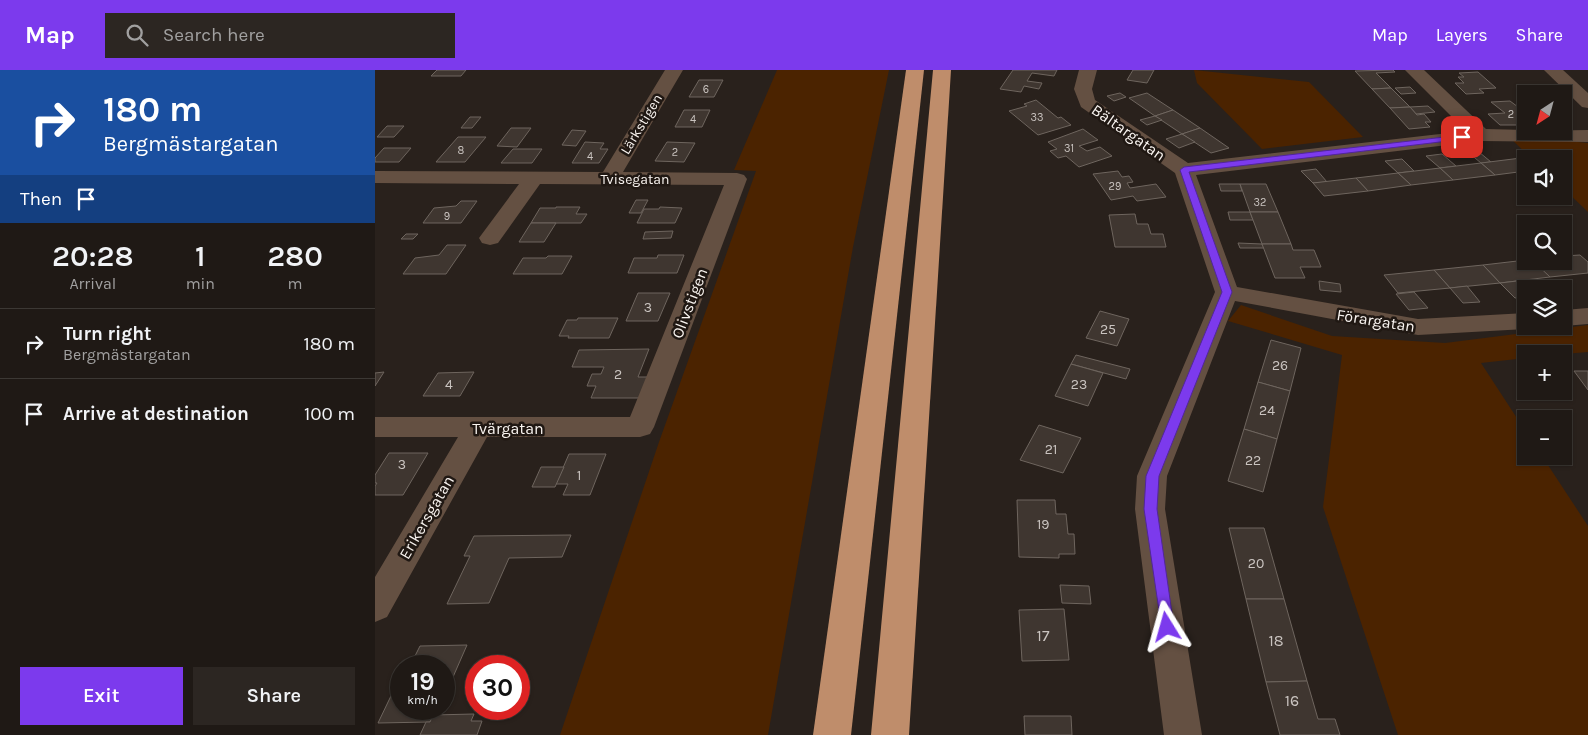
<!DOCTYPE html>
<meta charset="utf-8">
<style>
:root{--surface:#1f1915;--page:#2c2622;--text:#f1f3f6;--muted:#a1a0a0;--line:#3c3834;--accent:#7c3aed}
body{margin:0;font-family:Karla,sans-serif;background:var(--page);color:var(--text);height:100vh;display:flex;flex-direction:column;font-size:19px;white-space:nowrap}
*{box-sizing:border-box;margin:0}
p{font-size:16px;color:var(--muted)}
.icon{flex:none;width:28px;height:28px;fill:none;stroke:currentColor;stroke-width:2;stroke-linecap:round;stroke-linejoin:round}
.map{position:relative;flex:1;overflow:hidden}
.sheet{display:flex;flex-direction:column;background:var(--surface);width:375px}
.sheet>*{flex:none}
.hud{background:#1a4fa0;color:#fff;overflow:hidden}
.needle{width:32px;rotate:216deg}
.tools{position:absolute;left:1142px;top:15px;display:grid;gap:10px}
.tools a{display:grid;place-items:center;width:55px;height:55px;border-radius:0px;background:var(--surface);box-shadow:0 1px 4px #0004,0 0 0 1px var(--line);font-size:25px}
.speed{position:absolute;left:15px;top:585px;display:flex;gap:10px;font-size:25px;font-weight:700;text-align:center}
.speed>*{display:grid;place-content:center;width:65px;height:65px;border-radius:50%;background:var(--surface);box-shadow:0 1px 4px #0004,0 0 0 1px var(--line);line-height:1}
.speed small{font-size:12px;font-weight:400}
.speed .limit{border:8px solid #d22;background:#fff;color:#111}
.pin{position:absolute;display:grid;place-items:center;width:42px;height:42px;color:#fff;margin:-21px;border-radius:10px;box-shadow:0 2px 8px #0006}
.me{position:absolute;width:55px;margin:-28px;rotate:352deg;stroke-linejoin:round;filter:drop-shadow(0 0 4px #0008)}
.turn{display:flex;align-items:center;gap:18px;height:105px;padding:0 20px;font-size:22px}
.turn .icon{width:65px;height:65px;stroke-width:2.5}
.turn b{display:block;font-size:35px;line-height:42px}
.then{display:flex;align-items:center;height:48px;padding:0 20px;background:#0003;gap:10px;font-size:19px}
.eta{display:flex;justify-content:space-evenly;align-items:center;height:85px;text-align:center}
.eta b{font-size:30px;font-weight:600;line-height:35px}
.primary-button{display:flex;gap:10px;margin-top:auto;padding:10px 20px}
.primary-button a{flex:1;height:58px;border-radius:0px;background:var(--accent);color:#fff;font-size:20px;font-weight:600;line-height:58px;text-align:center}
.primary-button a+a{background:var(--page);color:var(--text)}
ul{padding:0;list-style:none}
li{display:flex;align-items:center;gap:15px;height:70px;padding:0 20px;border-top:1px solid var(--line)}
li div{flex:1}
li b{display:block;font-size:19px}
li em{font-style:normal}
header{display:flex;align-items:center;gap:30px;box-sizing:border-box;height:70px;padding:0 25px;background:var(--accent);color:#fff}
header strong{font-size:24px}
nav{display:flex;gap:28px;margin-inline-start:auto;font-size:18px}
.search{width:350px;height:45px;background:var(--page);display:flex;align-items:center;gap:12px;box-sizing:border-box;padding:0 18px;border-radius:0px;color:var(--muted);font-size:19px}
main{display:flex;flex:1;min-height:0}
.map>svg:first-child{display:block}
</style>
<header>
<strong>Map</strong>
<div class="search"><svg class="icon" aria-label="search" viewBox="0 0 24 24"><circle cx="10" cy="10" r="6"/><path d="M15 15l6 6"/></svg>Search here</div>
<nav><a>Map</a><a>Layers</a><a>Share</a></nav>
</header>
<main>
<section class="sheet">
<div class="hud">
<div class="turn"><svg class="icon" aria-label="right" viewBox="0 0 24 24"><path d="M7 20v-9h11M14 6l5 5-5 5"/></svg><div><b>180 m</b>Bergmästargatan</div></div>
<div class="then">Then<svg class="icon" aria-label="arrive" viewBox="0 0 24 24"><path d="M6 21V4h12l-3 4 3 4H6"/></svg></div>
</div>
<div class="eta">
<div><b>20:28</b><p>Arrival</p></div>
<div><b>1</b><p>min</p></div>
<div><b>280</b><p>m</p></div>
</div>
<ul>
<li><svg class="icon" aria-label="right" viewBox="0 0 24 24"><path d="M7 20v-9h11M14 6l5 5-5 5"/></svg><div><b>Turn right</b><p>Bergmästargatan</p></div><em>180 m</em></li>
<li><svg class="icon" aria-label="arrive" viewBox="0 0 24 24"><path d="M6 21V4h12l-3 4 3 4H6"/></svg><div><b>Arrive at destination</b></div><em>100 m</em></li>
</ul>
<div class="primary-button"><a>Exit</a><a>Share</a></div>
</section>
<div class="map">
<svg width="1213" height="665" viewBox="0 0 1213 665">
<rect width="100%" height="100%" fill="#29211c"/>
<g fill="#4b2300">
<polygon points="402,0 514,0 478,177 393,665 185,665 284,372 381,101 359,100"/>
<polygon points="819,0 934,12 988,67 887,79 822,13"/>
<polygon points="1132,65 1213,73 1213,142 1189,119 1189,89 1157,89"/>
<polygon points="866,235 957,266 1070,273 1213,255 1213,282 1189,284 1151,284 1151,288 1106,293 1151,362 1151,386 1167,386 1213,456 1213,665 1023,665 948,437 967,285 853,251"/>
</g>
<g fill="#3f3630" stroke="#6e655e">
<polygon points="62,0 91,0 86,6 56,6"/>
<polygon points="638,0 682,0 679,6 657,3 652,11 667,13 664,19 649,16 646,22 625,19"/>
<polygon points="758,0 779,0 772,13 752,10"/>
<polygon points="1018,0 1020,2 1001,3 1016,18 997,19 980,1"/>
<polygon points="1103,2 1121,18 1104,19 1109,23 1091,24 1080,13 1089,13 1083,7 1089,7 1084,3"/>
<polygon points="324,10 348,10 339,27 314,27"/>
<polygon points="1035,17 1041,23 1026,24 1020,18"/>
<polygon points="1016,18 1035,37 1015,38 997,19"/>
<polygon points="745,23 751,27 739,31 732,26"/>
<polygon points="772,23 798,40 780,46 754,28"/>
<polygon points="661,30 683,48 686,47 696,55 663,65 634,41 652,36 649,34"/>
<polygon points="1135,31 1143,37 1151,36 1151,55 1125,55 1113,44 1130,43 1116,32"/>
<polygon points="1053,36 1060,42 1041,44 1035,37"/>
<polygon points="1035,37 1042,45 1049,44 1056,52 1050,52 1055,57 1034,59 1015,38"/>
<polygon points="309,40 335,40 327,57 300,57"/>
<polygon points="798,40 825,58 807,64 780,46"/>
<polygon points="780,46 787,50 772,55 765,50"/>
<polygon points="95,47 106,47 97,58 86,58"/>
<polygon points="12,56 29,56 19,67 2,67"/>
<polygon points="136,58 156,58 142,77 122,76"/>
<polygon points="825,58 854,78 836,83 807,64"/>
<polygon points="708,59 723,70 704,76 712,81 725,77 737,86 704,97 691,86 683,88 675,81 682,79 673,72"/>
<polygon points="197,60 211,61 201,76 187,75"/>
<polygon points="807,64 820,72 804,78 791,69"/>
<polygon points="83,67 111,67 90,92 61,92"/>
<polygon points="210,72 229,73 225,79 233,79 224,93 197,93"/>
<polygon points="292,72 320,73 309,92 280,91"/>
<polygon points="9,78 36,78 24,92 0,92 0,88"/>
<polygon points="138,79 167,79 157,93 126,93"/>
<polygon points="1104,82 1116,92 1106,93 1094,83"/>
<polygon points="1067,84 1081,96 1065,98 1051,86"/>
<polygon points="1146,88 1151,92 1151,101 1120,105 1106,93"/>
<polygon points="1027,89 1039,101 1023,103 1010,91"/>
<polygon points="1106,93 1120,105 1078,110 1065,98"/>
<polygon points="1065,98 1078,110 1036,115 1023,103"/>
<polygon points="941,99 952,112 938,113 926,101"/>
<polygon points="743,101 747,107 754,106 758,112 752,113 755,118 781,114 791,127 762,131 758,126 736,130 718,104"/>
<polygon points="1023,103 1036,115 993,121 981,108"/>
<polygon points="981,108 993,121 949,126 938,113"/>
<polygon points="844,114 865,114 867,121 846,121"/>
<polygon points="865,114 891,114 903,142 875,142"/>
<polygon points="261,130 273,130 266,143 254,143"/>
<polygon points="86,131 102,131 86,153 48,153 59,138 81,136"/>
<polygon points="181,137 205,137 201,144 212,144 206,153 156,153 165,138 181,138"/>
<polygon points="285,137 307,138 300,153 262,153 269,139 284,139"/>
<polygon points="853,142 875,142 878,150 855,150"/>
<polygon points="875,142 903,142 916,174 887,174"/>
<polygon points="760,144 762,154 773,154 776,164 788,164 791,177 740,177 734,145"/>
<polygon points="156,153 181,153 169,172 144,172"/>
<polygon points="298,161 296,168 268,169 270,162"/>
<polygon points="31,164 43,164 38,169 26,169"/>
<polygon points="863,173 887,174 889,178 865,178"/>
<polygon points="887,174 916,174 918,180 939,180 946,197 925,197 930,208 900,208"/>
<polygon points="72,175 91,175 71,204 28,204 40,188 64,185"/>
<polygon points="283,185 309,185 302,203 253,203 259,188 282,188"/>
<polygon points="1205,185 1213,192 1213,203 1175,207 1158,191 1189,191 1189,186"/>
<polygon points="173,186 197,186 187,204 138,204 148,188 171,188"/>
<polygon points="1151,190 1158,191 1175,207 1125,213 1108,195"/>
<polygon points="1108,195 1125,213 1075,218 1059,200"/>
<polygon points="1059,200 1075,218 1023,223 1009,205"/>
<polygon points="944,211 965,214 966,222 945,220"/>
<polygon points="1142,211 1151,220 1151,227 1140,228 1125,213"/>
<polygon points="1092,216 1105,232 1088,233 1075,218"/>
<polygon points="1039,222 1053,238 1034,240 1021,224"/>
<polygon points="263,223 295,223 283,251 251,251"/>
<polygon points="725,241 754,249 742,276 711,268"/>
<polygon points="203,248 243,248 234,268 193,268 194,266 184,266 192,250 202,250"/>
<polygon points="896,270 926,278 915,321 883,312"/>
<polygon points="274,279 263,307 277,307 270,328 216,328 221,316 212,316 217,304 226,304 229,297 197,297 204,280"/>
<polygon points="701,285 755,299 751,309 696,294"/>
<polygon points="696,294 728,303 713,336 680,326"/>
<polygon points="1199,301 1213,301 1213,320"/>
<polygon points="9,302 0,316 0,303"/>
<polygon points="99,302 85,326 48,326 63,303"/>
<polygon points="883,312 915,321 902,369 869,359"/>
<polygon points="664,355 706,368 688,403 645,390"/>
<polygon points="869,359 902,369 888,422 853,411"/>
<polygon points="14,383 53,383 28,425 0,425 0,416 2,413 0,413 0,405"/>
<polygon points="194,384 231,384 215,425 188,425 193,414 181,414"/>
<polygon points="166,397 189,397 180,417 157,417"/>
<polygon points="642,430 680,430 681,444 691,444 693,464 699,464 700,484 684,484 684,488 644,487"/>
<polygon points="854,458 889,458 909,529 871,529"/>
<polygon points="196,465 187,487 134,488 114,533 72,534 95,486 89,486 99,466"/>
<polygon points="685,515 714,516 716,534 687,533"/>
<polygon points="871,529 909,529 932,611 891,612"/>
<polygon points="689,539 694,590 647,591 644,540"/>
<polygon points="92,575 71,623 69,623 69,596 35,596 45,576"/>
<polygon points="26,605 26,639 60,639 55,652 3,653"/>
<polygon points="932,611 943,649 960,649 965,665 905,665 891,612"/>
<polygon points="99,644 96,651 107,651 102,665 45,665 51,652 55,652 58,645"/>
<polygon points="649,646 696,646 697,665 650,665"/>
</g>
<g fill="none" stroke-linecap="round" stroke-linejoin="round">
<g fill="#645042" fill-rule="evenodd">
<polygon points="290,0 308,0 248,102 362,103 369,105 372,109 279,357 275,364 265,367 112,367 12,547 0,552 0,507 83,367 0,367 0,347 255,347 349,115 165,114 123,173 115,175 107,173 104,168 144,114 0,113 0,101 228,102"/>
<polygon points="704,0 722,0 717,19 720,30 813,93 1091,61 1030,0 1049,0 1111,59 1151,60 1151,61 1213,60 1213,72 1106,71 821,105 862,217 1043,249 1151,243 1151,256 1160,256 1151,259 1043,265 860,231 792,406 790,439 827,665 789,665 760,439 762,406 840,222 800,103 706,37 699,19"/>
<polygon points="1169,0 1188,0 1213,23 1213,38 1207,37"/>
<polygon points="1213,238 1213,254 1189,256 1189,240"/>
</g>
<g fill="#bf8d6b" fill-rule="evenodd">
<polygon points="531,0 549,0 476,665 438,665"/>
<polygon points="558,0 576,0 534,665 496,665"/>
</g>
</g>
<polygon fill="#7c3aed" stroke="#51269a" points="1087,65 1090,66 1090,69 814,102 857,222 784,406 782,439 799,557 797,561 792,563 787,561 769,439 771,406 847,222 805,100 809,97"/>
<g text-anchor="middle" stroke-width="5" stroke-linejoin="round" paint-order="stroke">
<g font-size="11" fill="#cac4c0">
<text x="331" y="23">6</text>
<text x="1136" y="48">2</text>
<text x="662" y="51">33</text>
<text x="318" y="53">4</text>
<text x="694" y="82">31</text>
<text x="86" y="84">8</text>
<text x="300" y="86">2</text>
<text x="215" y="90">4</text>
<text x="740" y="120">29</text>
<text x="885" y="136">32</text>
<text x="72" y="150">9</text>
</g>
<g font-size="14" fill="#f9f4f0" stroke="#201813">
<text transform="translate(266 54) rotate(-59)" y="5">Lärkstigen</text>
<text x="260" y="114">Tvisegatan</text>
</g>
<g font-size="14" fill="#cac4c0">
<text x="273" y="242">3</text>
<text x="733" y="264">25</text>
<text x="905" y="300">26</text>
<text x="243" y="309">2</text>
<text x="74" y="319">4</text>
<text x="704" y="319">23</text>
<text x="892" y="345">24</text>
<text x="676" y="384">21</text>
<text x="878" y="395">22</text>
<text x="27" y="399">3</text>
<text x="204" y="410">1</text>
<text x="668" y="459">19</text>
<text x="881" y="498">20</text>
</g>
<g font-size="16" fill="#f9f4f0" stroke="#201813">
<text transform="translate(754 62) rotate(35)" y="6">Bältargatan</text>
<text transform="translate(314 233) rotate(-69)" y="6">Olivstigen</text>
<text transform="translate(1001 250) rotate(9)" y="6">Förargatan</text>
<text x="133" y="364">Tvärgatan</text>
<text transform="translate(51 447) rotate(-60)" y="6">Erikersgatan</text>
</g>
<g font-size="16" fill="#cac4c0">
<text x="668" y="571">17</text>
<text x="901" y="576">18</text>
<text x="917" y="636">16</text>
</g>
</g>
</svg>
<div class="tools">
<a><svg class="needle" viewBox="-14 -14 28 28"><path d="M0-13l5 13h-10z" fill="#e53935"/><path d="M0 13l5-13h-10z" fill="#a1a0a0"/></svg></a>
<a><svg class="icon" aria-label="sound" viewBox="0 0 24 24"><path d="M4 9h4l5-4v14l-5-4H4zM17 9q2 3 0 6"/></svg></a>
<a><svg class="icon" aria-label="search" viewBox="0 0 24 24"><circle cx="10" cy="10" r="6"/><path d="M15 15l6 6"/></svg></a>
<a><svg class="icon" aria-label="layers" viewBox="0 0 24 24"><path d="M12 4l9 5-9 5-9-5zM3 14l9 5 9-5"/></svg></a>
<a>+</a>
<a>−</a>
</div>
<div class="speed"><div>19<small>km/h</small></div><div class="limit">30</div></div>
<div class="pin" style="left:1087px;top:67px;background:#d93025"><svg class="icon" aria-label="arrive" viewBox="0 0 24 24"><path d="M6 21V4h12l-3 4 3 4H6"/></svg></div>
<svg class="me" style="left:792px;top:557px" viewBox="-20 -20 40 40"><path d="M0-17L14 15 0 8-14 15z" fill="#7c3aed" stroke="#fff" stroke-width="4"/></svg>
</div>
</main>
